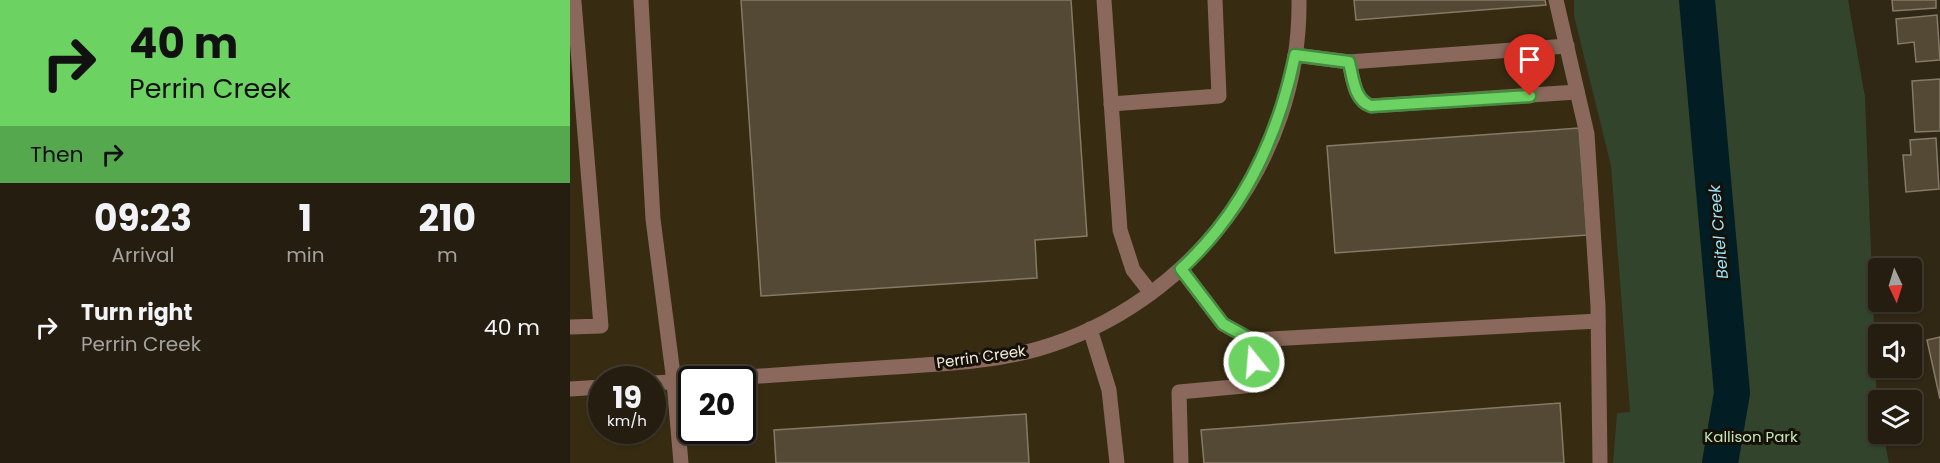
<!DOCTYPE html>
<style>
:root{--surface:#241d10;--page:#302a1e;--text:#f1f3f6;--muted:#a3a29f;--line:#413b30}
body{margin:0;font-family:Poppins,sans-serif;background:var(--page);color:var(--text);height:100vh;display:flex;flex-direction:column;font-size:22px;white-space:nowrap}
*{box-sizing:border-box;margin:0}
p{font-size:20px;color:var(--muted)}
.icon{flex:none;width:33px;height:33px;fill:none;stroke:currentColor;stroke-width:2;stroke-linecap:round;stroke-linejoin:round}
.map{position:relative;flex:1;overflow:hidden}
.details{display:flex;flex-direction:column;background:var(--surface);width:570px}
.details>*{flex:none}
.hud{background:#6cd362;color:#111;overflow:hidden}
.needle{width:39px;rotate:176deg}
.buttons{position:absolute;left:1298px;top:258px;display:grid;gap:12px}
.buttons a{display:grid;place-items:center;width:54px;height:54px;border-radius:6px;background:var(--surface);box-shadow:0 2px 4px #0004,0 0 0 2px var(--line);font-size:30px}
.speed{position:absolute;left:18px;top:366px;display:flex;gap:12px;font-size:30px;font-weight:700;text-align:center}
.speed>*{display:grid;place-content:center;width:78px;height:78px;border-radius:50%;background:var(--surface);box-shadow:0 2px 4px #0004,0 0 0 2px var(--line);line-height:1}
.speed small{font-size:15px;font-weight:400}
.speed .limit{border:3px solid #111;border-radius:9px;background:#fff;color:#111}
.pin{position:absolute;display:grid;place-items:center;width:51px;height:51px;color:#fff;margin:-62px -26px;border-radius:50% 50% 50% 0;rotate:-45deg;box-shadow:0 0 6px #0007}
.pin .icon{rotate:45deg}
.me{position:absolute;width:66px;margin:-33px;rotate:343deg;stroke-linejoin:round;filter:drop-shadow(0 0 4px #0008)}
.turn{display:flex;align-items:center;gap:21px;height:126px;padding:0 30px;font-size:27px}
.turn .icon{width:78px;height:78px;stroke-width:2.5}
.turn b{display:block;font-size:42px;line-height:51px}
.then{display:flex;align-items:center;height:57px;padding:0 30px;background:#0003;gap:12px;font-size:22px}
.eta{display:flex;justify-content:space-evenly;align-items:center;height:102px;text-align:center}
.eta b{font-size:36px;font-weight:700;line-height:42px}
ul{padding:0;list-style:none}
li{display:flex;align-items:center;gap:18px;height:84px;padding:0 30px}
li div{flex:1}
li b{display:block;font-size:22px}
li em{font-style:normal}
main{display:flex;flex:1;min-height:0}
.map>svg:first-child{display:block}
</style>
<main>
<section class="details">
<div class="hud">
<div class="turn"><svg class="icon" aria-label="right" viewBox="0 0 24 24"><path d="M7 20v-9h11M14 6l5 5-5 5"/></svg><div><b>40 m</b>Perrin Creek</div></div>
<div class="then">Then<svg class="icon" aria-label="right" viewBox="0 0 24 24"><path d="M7 20v-9h11M14 6l5 5-5 5"/></svg></div>
</div>
<div class="eta">
<div><b>09:23</b><p>Arrival</p></div>
<div><b>1</b><p>min</p></div>
<div><b>210</b><p>m</p></div>
</div>
<ul>
<li><svg class="icon" aria-label="right" viewBox="0 0 24 24"><path d="M7 20v-9h11M14 6l5 5-5 5"/></svg><div><b>Turn right</b><p>Perrin Creek</p></div><em>40 m</em></li>
</ul>
</section>
<div class="map">
<svg width="1370" height="463" viewBox="0 0 1370 463">
<rect width="100%" height="100%" fill="#302715"/>
<path fill="#372c12" fill-rule="evenodd" d="M 0,0 L 1004,0 L 1004,16 L 1041,166 L 1060,413 L 1047,413 L 1043,463 L 0,463 ZM 32,380 L 82,380 L 82,430 L 32,430 ZM 122,380 L 172,380 L 172,430 L 122,430 Z"/>
<polygon fill="#33442c" points="1004,0 1278,0 1295,97 1308,434 1313,434 1319,463 1043,463 1047,413 1060,412 1041,166 1004,16"/>
<g fill="none" stroke-linecap="round" stroke-linejoin="round">
<polyline stroke="#021d24" stroke-width="36" points="1127,0 1162,393 1150,463"/>
</g>
<g fill="#534935" stroke="#847a65" stroke-width="1.5">
<polygon points="171,0 501,0 517,236 465,240 467,278 191,296"/>
<polygon points="784,0 975,0 976,5 786,20"/>
<polygon points="1322,0 1366,0 1366,8 1323,11"/>
<polygon points="1367,15 1370,60 1346,62 1344,42 1328,44 1326,19"/>
<polygon points="1370,79 1370,131 1345,132 1342,81"/>
<polygon points="1009,128 1017,235 765,253 757,146"/>
<polygon points="1366,138 1369,189 1336,192 1333,155 1341,155 1340,140"/>
<polygon points="1370,337 1370,399 1357,340"/>
<polygon points="990,403 994,463 634,463 631,430"/>
<polygon points="456,414 459,463 206,463 204,430"/>
</g>
<g fill="none" stroke-linecap="round" stroke-linejoin="round">
<g stroke="#8a685c" stroke-width="15">
<polyline points="71,0 83,219 104,382 111,463"/>
<polyline points="534,0 550,230 563,270 581,293"/>
<polyline points="986,0 1017,134 1028,306 1030,463"/>
<polyline points="0,2 4,2 31,326 0,327"/>
<polyline points="725,55 779,62 997,46"/>
<path d="M 779,62 C 783,78 784,100 801,106 L 1007,92"/>
<polyline points="541,104 649,96 645,0"/>
<polyline points="520,329 539,390 547,463"/>
<polyline points="682,340 1028,321"/>
<path d="M 138,380 C 200,375 262,371 324,367 C 372,364 421,362 468,349 C 621,305 731,160 729,0"/>
<polyline points="82,383 122,381"/>
<polyline points="0,389 32,387"/>
<polyline points="611,463 609,392 685,385 682,340 653,324 611,269"/>
</g>
</g>
<g fill="none" stroke-linecap="round" stroke-linejoin="round">
<defs>
<path id="route" d="M 684,362 L 682,340 L 653,324 L 611,269 C 674,211 708,138 725,55 L 779,62 C 783,78 784,100 801,106 L 960,96"/>
</defs>
<use href="#route" stroke="#468940" stroke-width="15"/>
<use href="#route" stroke="#6cd362" stroke-width="10"/>
</g>
<g text-anchor="middle" stroke-width="6" stroke-linejoin="round" paint-order="stroke">
<g font-size="15" fill="#f0eade" stroke="#151109">
<text transform="translate(411 357) rotate(-8)" y="5">Perrin Creek</text>
</g>
<g font-size="15" fill="#c4e6b5" stroke="#151109">
<text x="1181" y="442">Kallison Park</text>
</g>
<g font-size="16" font-style="italic" fill="#9fe4fa" stroke="#151109">
<text transform="translate(1148 232) rotate(-95)" y="6">Beitel Creek</text>
</g>
</g>
</svg>
<div class="buttons">
<a><svg class="needle" viewBox="-14 -14 28 28"><path d="M0-13l5 13h-10z" fill="#e53935"/><path d="M0 13l5-13h-10z" fill="#a3a29f"/></svg></a>
<a><svg class="icon" aria-label="sound" viewBox="0 0 24 24"><path d="M4 9h4l5-4v14l-5-4H4zM17 9q2 3 0 6"/></svg></a>
<a><svg class="icon" aria-label="layers" viewBox="0 0 24 24"><path d="M12 4l9 5-9 5-9-5zM3 14l9 5 9-5"/></svg></a>
</div>
<div class="speed"><div>19<small>km/h</small></div><div class="limit">20</div></div>
<div class="pin" style="left:960px;top:96px;background:#d93025"><svg class="icon" aria-label="arrive" viewBox="0 0 24 24"><path d="M6 21V4h12l-3 4 3 4H6"/></svg></div>
<svg class="me" style="left:684px;top:362px" viewBox="-20 -20 40 40"><circle r="17" fill="#6cd362" stroke="#fff" stroke-width="3"/><path d="M0-11L8 9 0 5-8 9z" fill="#fff"/></svg>
</div>
</main>
